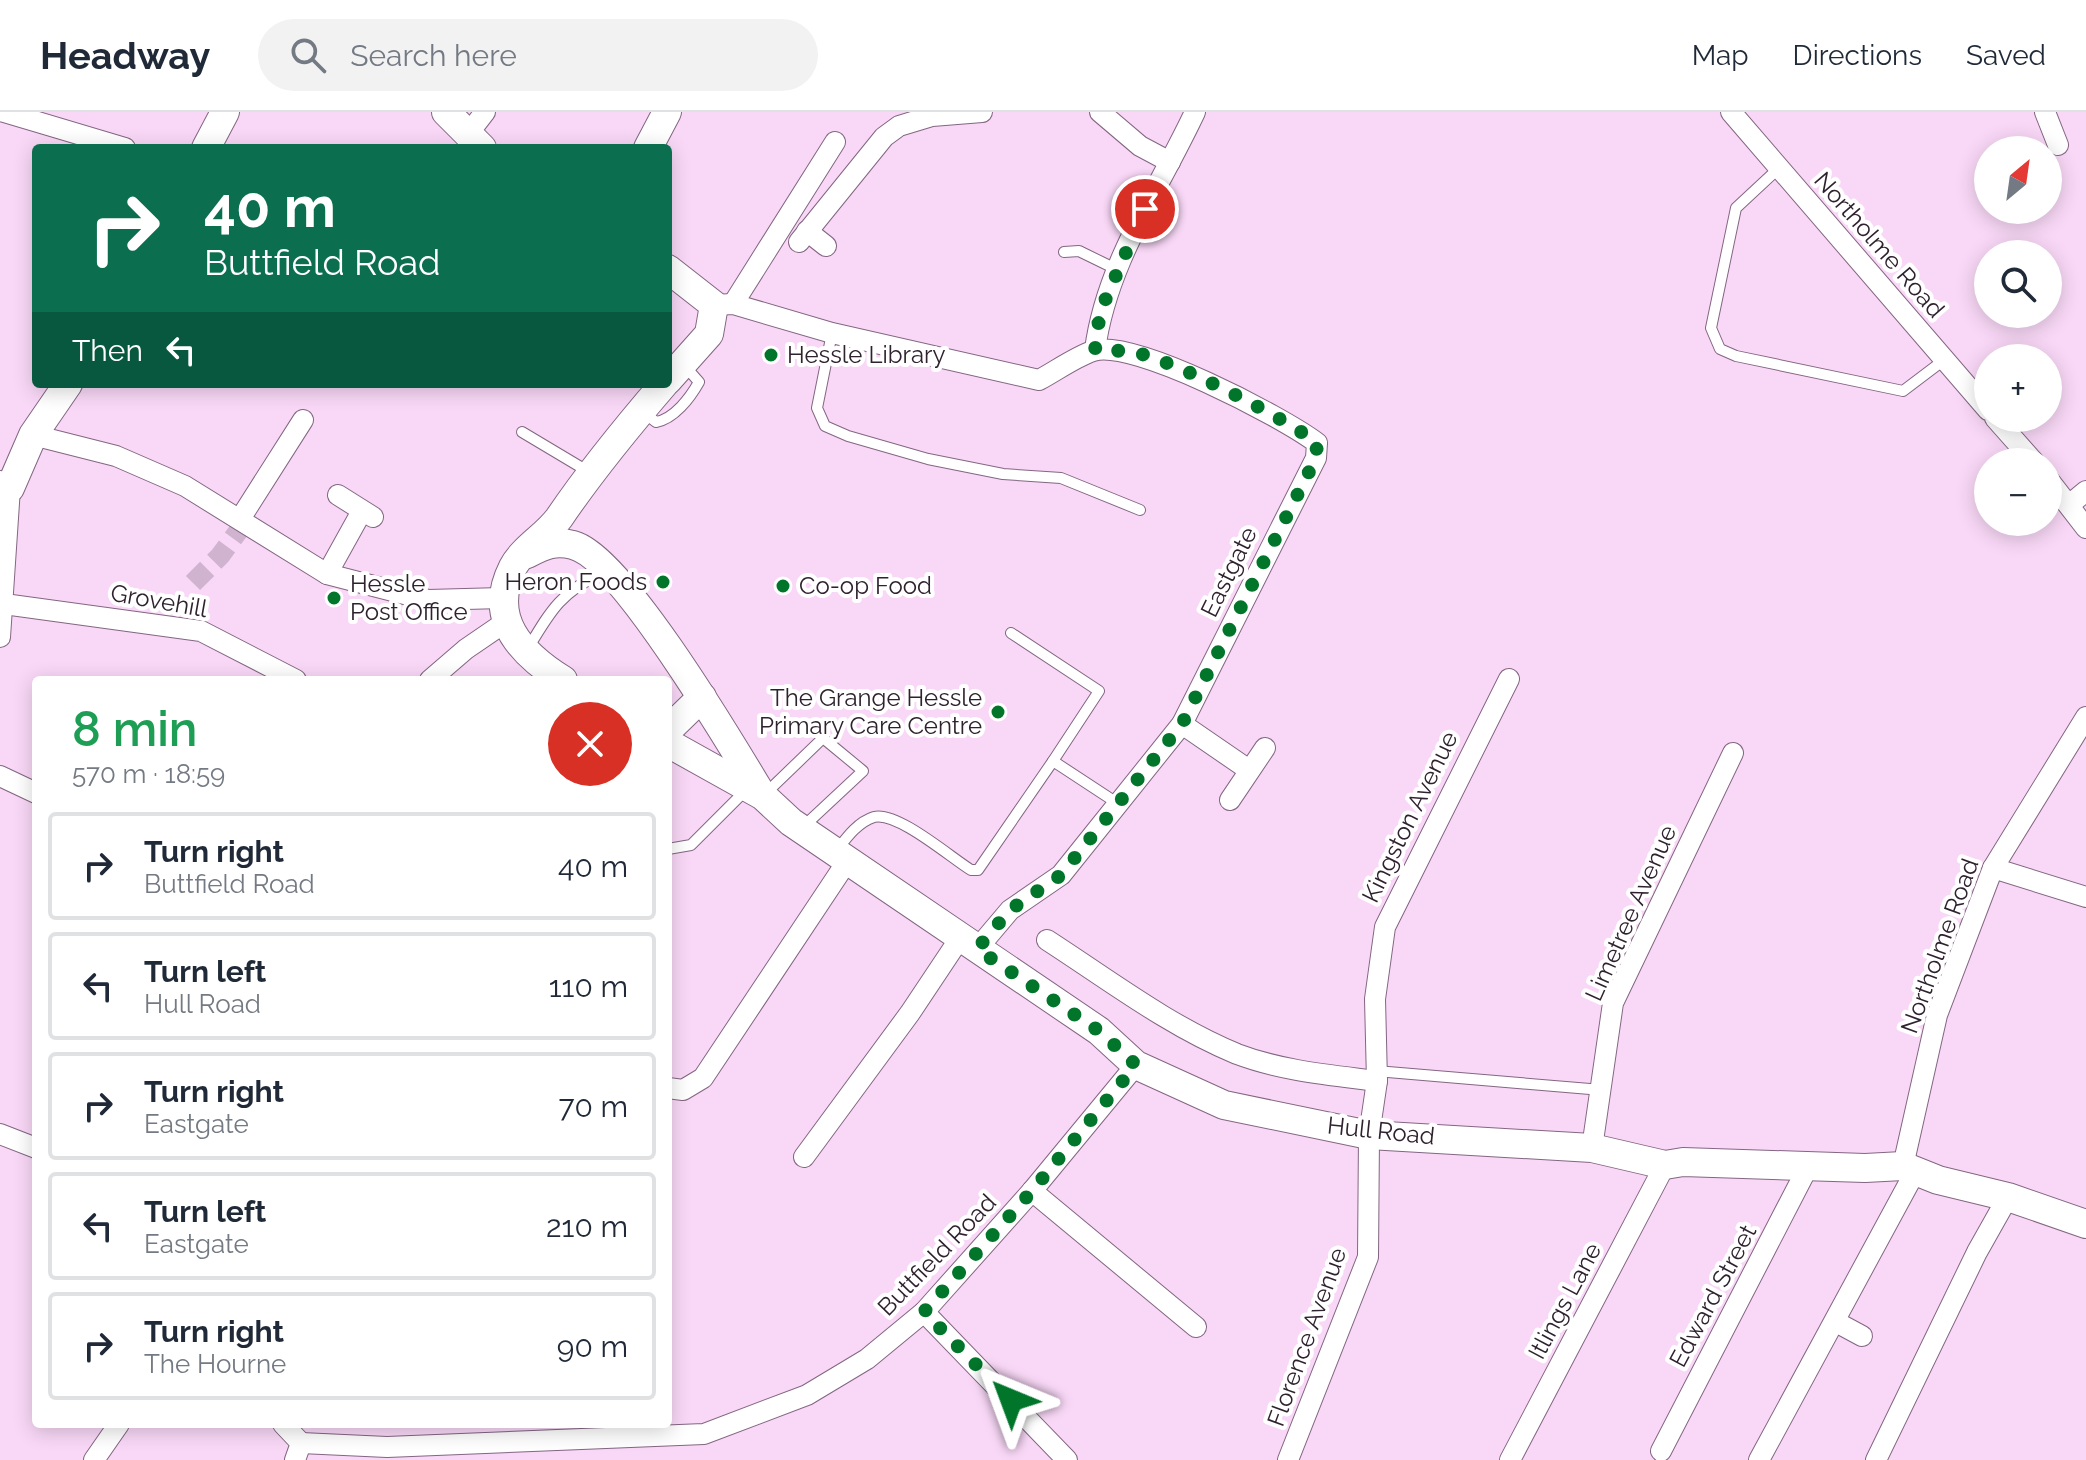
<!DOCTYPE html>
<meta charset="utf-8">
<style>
:root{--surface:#fff;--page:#f2f2f3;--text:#1f2937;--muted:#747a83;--line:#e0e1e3}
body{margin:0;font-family:Raleway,sans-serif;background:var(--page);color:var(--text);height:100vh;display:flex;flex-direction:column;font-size:30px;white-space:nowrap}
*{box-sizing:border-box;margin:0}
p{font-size:26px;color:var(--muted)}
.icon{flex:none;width:44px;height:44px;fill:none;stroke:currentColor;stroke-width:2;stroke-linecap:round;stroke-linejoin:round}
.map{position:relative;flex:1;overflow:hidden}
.drawer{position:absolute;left:32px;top:564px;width:640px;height:752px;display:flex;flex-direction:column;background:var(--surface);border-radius:8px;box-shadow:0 4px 20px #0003}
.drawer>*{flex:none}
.banner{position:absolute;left:32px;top:32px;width:640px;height:244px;border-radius:8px;box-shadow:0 4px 20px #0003;background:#0b6e4f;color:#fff;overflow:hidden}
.needle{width:52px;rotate:29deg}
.tools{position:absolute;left:1974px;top:24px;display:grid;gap:16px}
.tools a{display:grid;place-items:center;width:88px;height:88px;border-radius:50%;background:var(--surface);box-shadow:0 4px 20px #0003;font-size:40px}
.pin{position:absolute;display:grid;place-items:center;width:68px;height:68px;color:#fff;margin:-34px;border:4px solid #fff;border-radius:50%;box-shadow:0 2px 8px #0007}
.me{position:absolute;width:88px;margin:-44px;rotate:316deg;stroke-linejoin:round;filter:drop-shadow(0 0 6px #0008)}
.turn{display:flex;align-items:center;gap:28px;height:168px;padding:0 40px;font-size:36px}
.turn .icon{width:104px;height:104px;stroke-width:2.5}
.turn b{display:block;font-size:56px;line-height:68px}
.then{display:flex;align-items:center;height:76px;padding:0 40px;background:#0003;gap:16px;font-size:30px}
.round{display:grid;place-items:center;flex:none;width:84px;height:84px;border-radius:42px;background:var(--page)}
.headline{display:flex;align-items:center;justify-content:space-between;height:136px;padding:0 40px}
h1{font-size:48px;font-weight:600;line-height:60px;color:#1e9e55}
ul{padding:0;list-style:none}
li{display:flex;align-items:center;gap:24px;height:108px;margin:0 16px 12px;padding:0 24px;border:4px solid var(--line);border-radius:8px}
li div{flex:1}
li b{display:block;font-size:30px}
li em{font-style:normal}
header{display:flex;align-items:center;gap:48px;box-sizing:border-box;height:112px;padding:0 40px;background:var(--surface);border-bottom:2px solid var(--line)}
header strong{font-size:38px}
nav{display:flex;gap:44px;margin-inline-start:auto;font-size:28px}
.search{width:560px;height:72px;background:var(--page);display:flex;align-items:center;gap:20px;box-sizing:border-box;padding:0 28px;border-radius:44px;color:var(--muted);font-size:30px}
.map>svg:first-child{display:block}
</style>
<header>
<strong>Headway</strong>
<div class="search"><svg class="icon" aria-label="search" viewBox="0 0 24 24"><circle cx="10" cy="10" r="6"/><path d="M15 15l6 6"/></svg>Search here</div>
<nav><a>Map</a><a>Directions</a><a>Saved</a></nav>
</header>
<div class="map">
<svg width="2086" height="1348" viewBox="0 0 2086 1348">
<rect width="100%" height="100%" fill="#f9d8f7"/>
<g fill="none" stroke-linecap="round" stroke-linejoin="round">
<polyline stroke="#d0b4cf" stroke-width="20" stroke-dasharray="20 10" stroke-linecap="butt" points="193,471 220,444 245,410"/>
<defs>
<g id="lane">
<polyline points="1779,56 1736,96 1711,216 1720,237 1736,244 1903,279 1944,248"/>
<polyline points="1064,140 1079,139 1118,158"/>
<polyline points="832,221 817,296 825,314 848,324 928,347 1003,362 1061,366 1140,398"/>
<path d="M 643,300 L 656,310 C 674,307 690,286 699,270 L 684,253"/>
<polyline points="522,320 589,360"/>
<polyline points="1011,521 1099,579 1053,649"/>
<path d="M 527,538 C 551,498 560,481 603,460"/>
<polyline points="764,683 823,626 863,659 803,715"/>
<polyline points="668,737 691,733 746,678"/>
<path d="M 837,738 C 847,725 858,710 874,705 C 897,699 950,745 971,758 L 978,758 L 1053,649 L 1117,691"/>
<polyline points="1376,959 1602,978"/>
</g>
<g id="street">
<polyline points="4,0 125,36"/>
<polyline points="1100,0 1140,34 1170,50"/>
<polyline points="1731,0 1988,298"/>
<polyline points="2045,0 2058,33"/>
<polyline points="468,22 485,0"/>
<polyline points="807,119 826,134"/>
<polyline points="799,130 884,25 899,14 932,4 982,0"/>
<polyline points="733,192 835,30"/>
<path d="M 714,193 L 733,192 L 832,221 L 1039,268 C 1056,259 1075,245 1093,239 C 1132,226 1283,305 1317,331 L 1316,346 L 1182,612 L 1061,763 L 1010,798 L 977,837"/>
<path d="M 1095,238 C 1106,152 1159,77 1195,0"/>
<polyline points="1995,306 2034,350"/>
<polyline points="33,323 116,344 185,374 327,462 428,488 502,486"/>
<polyline points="2048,367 2086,416"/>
<polyline points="338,383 373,405"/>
<polyline points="2069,393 2086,379"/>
<polyline points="240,407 303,308"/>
<polyline points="327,462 362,399"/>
<polyline points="4,492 201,519 296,568"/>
<polyline points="0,525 10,376"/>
<polyline points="430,568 466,537 504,511"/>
<polyline points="1182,612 1249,658"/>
<polyline points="0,664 36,681"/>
<polyline points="1230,688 1265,636"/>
<polyline points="1993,756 2086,785"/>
<path d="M 1047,828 C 1109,868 1169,914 1237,942 C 1282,959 1330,963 1377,969"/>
<polyline points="668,976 683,978 703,966 848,748"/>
<polyline points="0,1022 36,1036"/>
<polyline points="1592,1036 1613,891 1733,641"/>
<polyline points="804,1045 910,901 960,826"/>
<polyline points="1903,1054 1937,903 1993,756 2086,605"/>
<polyline points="1032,1079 1196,1215"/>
<polyline points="924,1200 1067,1348"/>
<polyline points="1836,1210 1862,1224"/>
<polyline points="283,1312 301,1331 295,1348"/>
<polyline points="301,1331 387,1335 704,1322 807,1283 867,1247 924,1200 1032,1079 1136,953"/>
<polyline points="1661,1339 1809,1053"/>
<polyline points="94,1348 119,1312"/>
<polyline points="1288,1348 1368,1145 1369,1023 1377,969 1375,887 1385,815 1509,567"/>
<polyline points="1510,1348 1665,1053"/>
<polyline points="1759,1348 1915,1060"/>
<polyline points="1876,1348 1977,1140 2008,1085"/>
</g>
<g id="secondary">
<polyline points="446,0 482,36"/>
<polyline points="206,36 225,0"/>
<polyline points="648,36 667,0"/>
<polyline points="668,157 714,193 709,222 668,268"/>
<polyline points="0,373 10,376 33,323 68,272"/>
<path d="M 527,442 C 543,434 554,428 573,433 C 621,445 733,635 762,683"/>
<path d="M 563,568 C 521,542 487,506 513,455 C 523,436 546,424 559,406 C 591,359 627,315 664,272"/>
<polyline points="668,618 702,585"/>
<polyline points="668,631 763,684 791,710 1099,919 1136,953 1224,993 1369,1023 1592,1036 1665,1053 1683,1050 1865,1056 1903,1054 1938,1068 2008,1085 2086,1112"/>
</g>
</defs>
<use href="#lane" stroke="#836682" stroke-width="12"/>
<use href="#street" stroke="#836682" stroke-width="22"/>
<use href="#secondary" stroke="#836682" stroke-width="30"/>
<use href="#lane" stroke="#fff" stroke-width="10"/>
<use href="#street" stroke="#fff" stroke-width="20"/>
<use href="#secondary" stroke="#fff" stroke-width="28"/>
</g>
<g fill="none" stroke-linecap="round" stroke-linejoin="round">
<path stroke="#01762b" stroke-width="14" stroke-dasharray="0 25.2" d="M 1011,1288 L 924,1200 L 1032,1079 L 1136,953 L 1099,919 L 977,837 L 1010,798 L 1061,763 L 1182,612 L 1316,346 L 1317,331 C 1287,307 1169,246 1133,240 C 1120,238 1107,239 1095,238 L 1100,200 L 1145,97"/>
</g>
<g fill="#01762b" stroke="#fff" stroke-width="3">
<circle cx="771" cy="243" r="8"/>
<circle cx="663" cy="470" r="8"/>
<circle cx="783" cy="474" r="8"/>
<circle cx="334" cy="486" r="8"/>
<circle cx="998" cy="600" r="8"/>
</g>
<g text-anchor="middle" stroke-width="8" stroke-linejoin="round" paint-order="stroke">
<g font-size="24" fill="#2e222e" stroke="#fff">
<text transform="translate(1879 133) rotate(49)" y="8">Northolme Road</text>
<text transform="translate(1229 460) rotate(-64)" y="8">Eastgate</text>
<text transform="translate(159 489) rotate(10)" y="8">Grovehill</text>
<text transform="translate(1410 705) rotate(-64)" y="8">Kingston Avenue</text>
<text transform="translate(1631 801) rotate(-66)" y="8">Limetree Avenue</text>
<text transform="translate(1940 834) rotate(-70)" y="8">Northolme Road</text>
<text transform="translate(1381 1019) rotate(6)" y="8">Hull Road</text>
<text transform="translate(937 1143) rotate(-46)" y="8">Buttfield Road</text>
<text transform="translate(1713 1184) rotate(-62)" y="8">Edward Street</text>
<text transform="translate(1565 1189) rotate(-62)" y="8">Itlings Lane</text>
<text transform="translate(1307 1225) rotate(-70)" y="8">Florence Avenue</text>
</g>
<g font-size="24" fill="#2e222e" stroke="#fff" text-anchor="start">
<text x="787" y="251">Hessle Library</text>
<text x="647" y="478" text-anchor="end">Heron Foods</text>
<text x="350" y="480">Hessle<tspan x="350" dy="28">Post Office</tspan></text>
<text x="799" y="482">Co-op Food</text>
<text x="982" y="594" text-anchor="end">The Grange Hessle<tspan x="982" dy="28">Primary Care Centre</tspan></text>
</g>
</g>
</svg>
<div class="tools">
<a><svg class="needle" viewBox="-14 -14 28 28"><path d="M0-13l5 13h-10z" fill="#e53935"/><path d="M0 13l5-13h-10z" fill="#747a83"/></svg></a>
<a><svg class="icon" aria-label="search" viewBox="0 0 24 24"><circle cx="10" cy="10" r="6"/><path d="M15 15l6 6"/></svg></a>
<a>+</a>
<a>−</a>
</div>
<div class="pin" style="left:1145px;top:97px;background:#d93025"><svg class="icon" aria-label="arrive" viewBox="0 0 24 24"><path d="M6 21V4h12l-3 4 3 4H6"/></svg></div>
<svg class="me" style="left:1011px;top:1288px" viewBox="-20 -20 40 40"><path d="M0-17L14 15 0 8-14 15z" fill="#01762b" stroke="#fff" stroke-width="4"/></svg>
<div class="banner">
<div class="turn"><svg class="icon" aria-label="right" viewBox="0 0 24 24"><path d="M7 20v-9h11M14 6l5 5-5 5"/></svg><div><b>40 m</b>Buttfield Road</div></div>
<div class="then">Then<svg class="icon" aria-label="left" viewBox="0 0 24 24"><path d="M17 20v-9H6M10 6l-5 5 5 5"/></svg></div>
</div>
<section class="drawer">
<div class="headline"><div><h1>8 min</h1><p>570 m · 18:59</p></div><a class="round" style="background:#d93025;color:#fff"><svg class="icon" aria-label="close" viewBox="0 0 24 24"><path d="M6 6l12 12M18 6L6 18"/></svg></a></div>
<ul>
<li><svg class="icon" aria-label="right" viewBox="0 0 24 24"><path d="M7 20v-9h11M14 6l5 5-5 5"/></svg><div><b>Turn right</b><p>Buttfield Road</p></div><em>40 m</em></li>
<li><svg class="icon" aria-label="left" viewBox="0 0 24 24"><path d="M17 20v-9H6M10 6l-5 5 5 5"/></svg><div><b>Turn left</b><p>Hull Road</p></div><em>110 m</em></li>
<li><svg class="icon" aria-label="right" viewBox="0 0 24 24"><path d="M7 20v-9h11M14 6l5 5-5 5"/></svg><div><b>Turn right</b><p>Eastgate</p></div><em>70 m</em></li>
<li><svg class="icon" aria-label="left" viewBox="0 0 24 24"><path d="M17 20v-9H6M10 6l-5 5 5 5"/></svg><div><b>Turn left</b><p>Eastgate</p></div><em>210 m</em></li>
<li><svg class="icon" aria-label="right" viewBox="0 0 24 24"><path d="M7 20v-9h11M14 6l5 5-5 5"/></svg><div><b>Turn right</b><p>The Hourne</p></div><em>90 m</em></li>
</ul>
</section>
</div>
